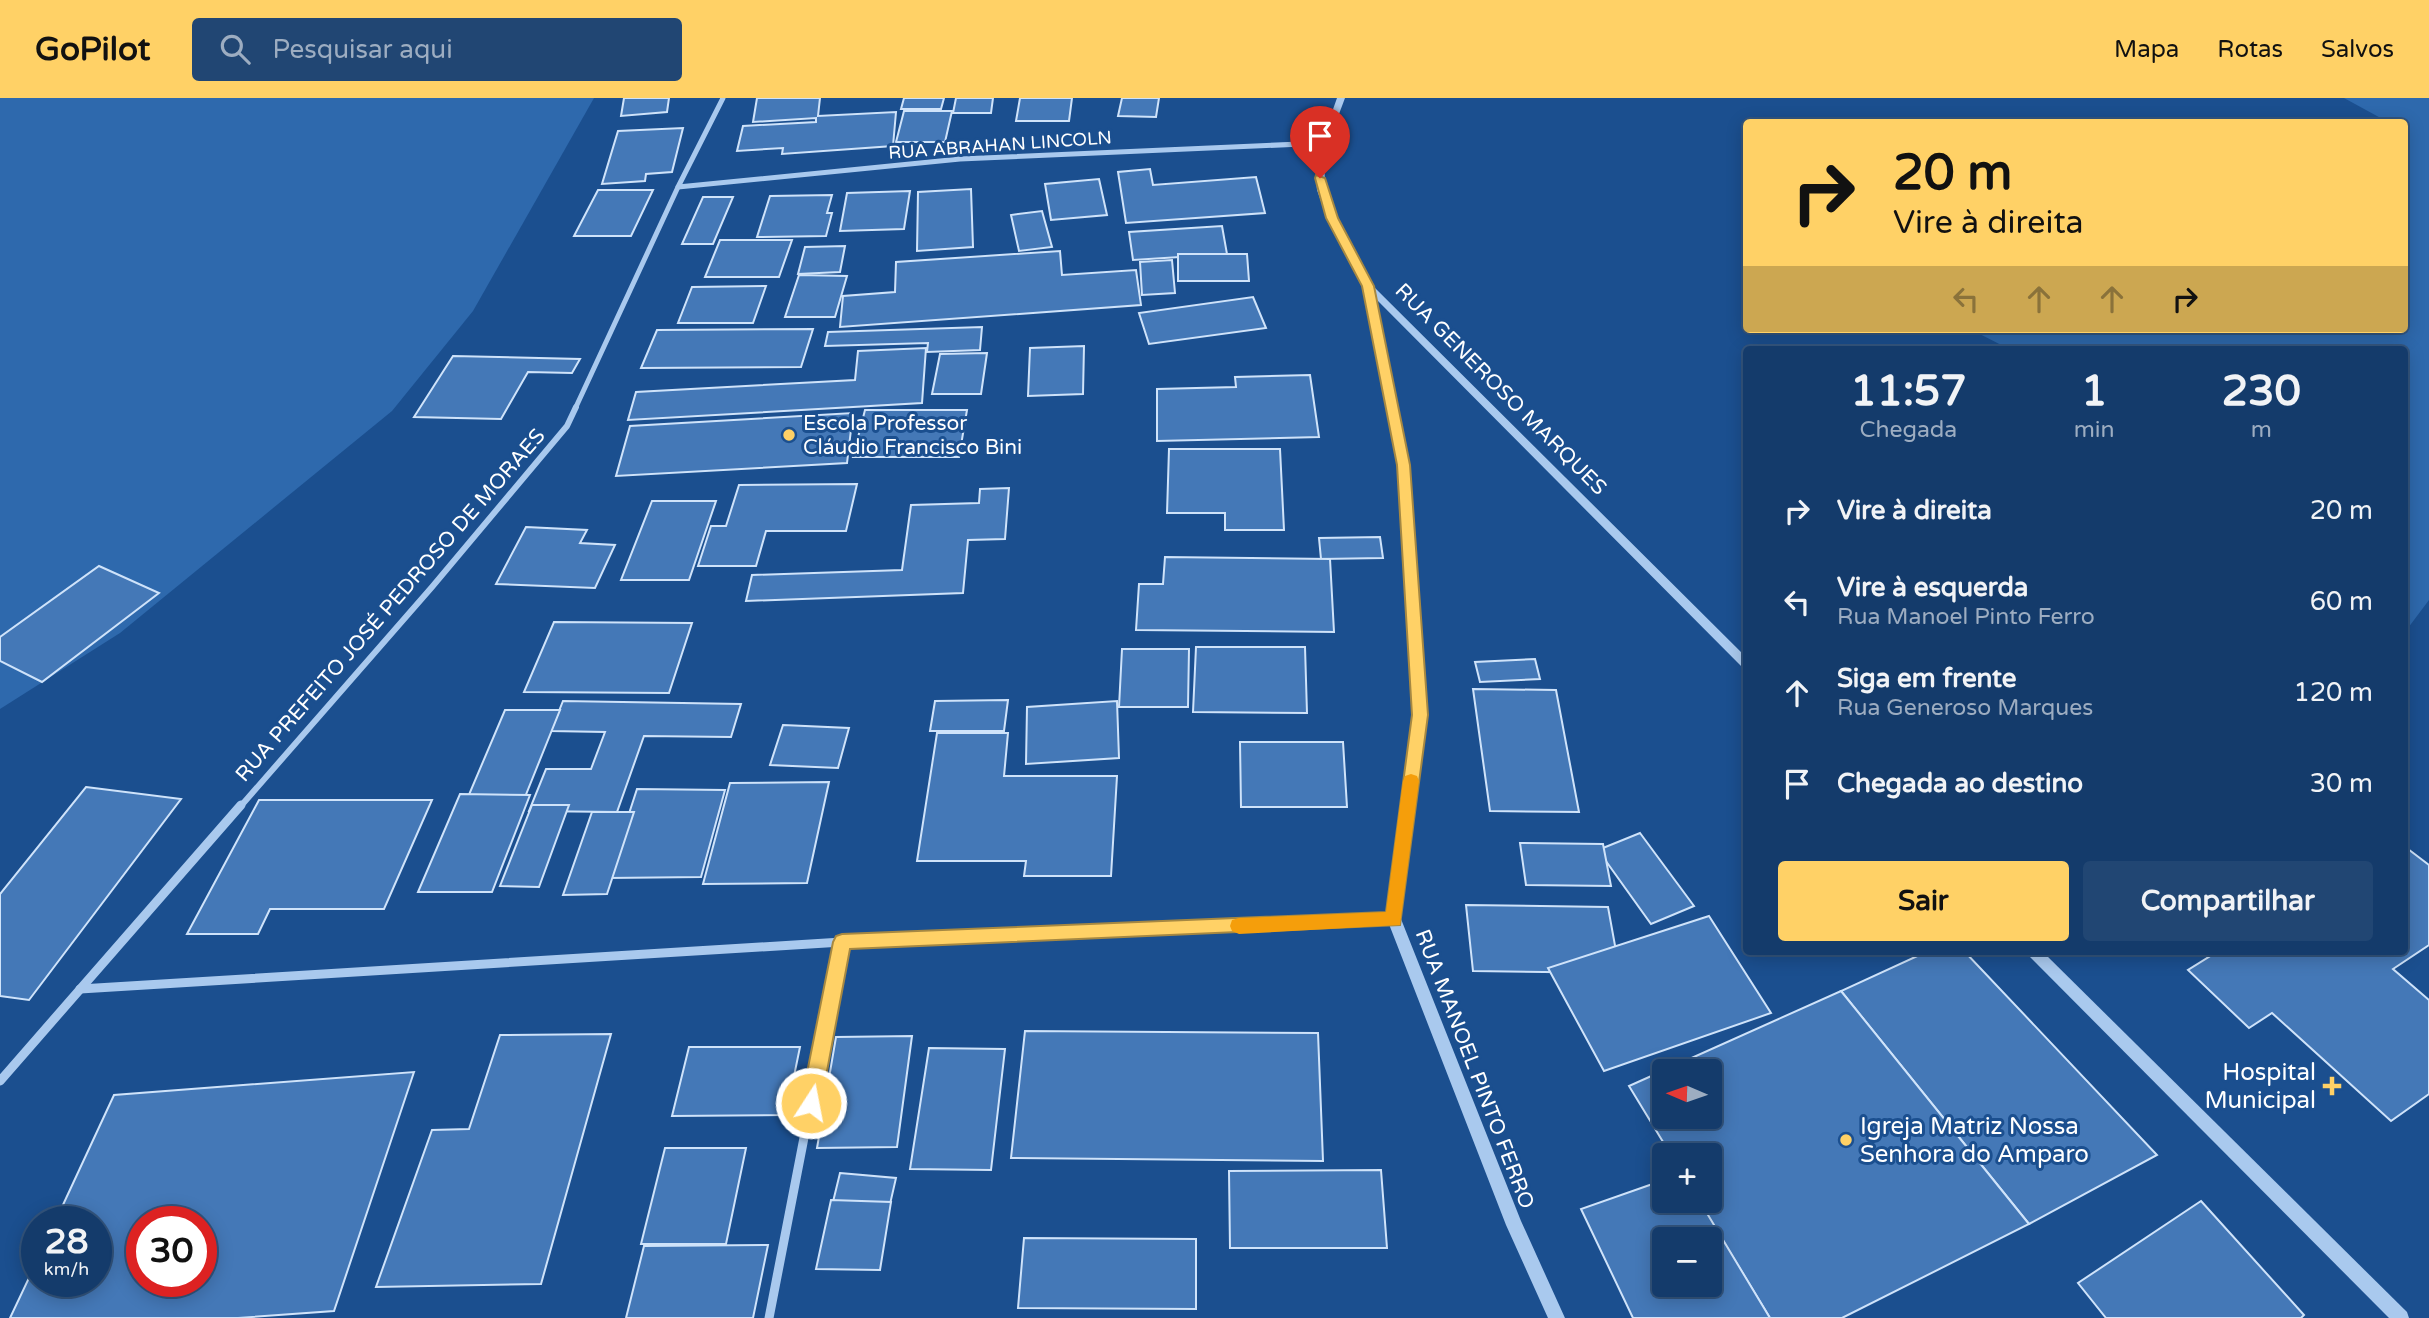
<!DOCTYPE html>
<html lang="pt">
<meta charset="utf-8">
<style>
:root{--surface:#143b6b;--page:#214673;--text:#f1f3f6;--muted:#9dadc1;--line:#33557e;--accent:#ffd166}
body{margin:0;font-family:"Varela Round",sans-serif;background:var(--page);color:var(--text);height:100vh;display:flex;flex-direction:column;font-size:26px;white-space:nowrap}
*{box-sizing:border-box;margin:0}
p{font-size:23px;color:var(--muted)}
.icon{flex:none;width:38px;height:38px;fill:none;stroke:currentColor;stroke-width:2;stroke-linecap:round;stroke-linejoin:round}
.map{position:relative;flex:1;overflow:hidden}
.details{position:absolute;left:1743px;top:248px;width:665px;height:609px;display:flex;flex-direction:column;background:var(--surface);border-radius:7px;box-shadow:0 4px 18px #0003,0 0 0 2px var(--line)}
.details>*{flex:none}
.top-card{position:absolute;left:1743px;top:21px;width:665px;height:214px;border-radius:7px;box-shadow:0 4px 18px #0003,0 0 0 2px var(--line);background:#ffd166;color:#111;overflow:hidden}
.needle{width:46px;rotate:272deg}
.controls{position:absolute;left:1652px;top:961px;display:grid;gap:14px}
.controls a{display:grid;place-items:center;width:70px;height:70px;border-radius:7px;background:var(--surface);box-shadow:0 4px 18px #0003,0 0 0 2px var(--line);font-size:35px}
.speed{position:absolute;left:21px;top:1108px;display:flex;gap:14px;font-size:35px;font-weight:700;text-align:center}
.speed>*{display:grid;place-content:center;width:91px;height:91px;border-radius:50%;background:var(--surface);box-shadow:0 4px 18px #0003,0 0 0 2px var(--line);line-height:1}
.speed small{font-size:18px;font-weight:400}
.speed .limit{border:10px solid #d22;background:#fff;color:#111}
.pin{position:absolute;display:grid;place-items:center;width:60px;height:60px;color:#fff;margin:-72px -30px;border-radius:50% 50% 50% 0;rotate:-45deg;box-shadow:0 0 7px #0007}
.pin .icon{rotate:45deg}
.me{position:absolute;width:77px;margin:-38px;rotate:11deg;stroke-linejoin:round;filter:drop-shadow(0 0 5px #0008)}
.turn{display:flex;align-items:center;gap:24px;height:147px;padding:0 35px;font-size:32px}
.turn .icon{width:91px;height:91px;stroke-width:2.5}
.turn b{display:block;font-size:49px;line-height:60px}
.lanes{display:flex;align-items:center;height:66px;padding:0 35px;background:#0003;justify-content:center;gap:35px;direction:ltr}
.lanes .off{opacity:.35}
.eta{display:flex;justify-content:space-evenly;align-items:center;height:119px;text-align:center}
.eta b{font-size:42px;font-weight:800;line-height:49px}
.primary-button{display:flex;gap:14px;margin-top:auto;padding:14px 35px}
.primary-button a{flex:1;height:80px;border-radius:7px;background:var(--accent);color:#111;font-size:28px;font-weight:800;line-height:80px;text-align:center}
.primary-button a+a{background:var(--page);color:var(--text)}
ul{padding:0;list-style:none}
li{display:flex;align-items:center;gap:21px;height:91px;padding:0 35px}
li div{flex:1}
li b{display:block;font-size:26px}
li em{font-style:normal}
header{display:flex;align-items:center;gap:42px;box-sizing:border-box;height:98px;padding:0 35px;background:var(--accent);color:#111}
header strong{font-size:33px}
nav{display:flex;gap:38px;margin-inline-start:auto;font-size:24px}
.search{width:490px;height:63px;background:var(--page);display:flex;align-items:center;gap:18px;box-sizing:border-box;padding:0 24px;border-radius:7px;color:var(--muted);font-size:26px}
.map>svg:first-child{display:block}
</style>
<header>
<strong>GoPilot</strong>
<div class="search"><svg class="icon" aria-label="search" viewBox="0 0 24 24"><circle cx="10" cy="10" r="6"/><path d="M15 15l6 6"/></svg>Pesquisar aqui</div>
<nav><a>Mapa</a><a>Rotas</a><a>Salvos</a></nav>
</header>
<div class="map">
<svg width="2429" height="1220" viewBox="0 0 2429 1220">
<rect width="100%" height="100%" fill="#1b4f8f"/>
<g fill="#2e69ad">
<polygon points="0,0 594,0 473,213 392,313 120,535 0,611"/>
<polygon points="2344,0 2429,0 2429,502 2405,534 2404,252 2011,252 1970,231 2404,231 2404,24 2388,24"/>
</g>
<g fill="#4478b7" stroke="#cfe3fa" stroke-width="2" fill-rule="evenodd">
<polygon points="624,0 669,0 667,14 621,18"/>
<polygon points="757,0 820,0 818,18 896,14 893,48 782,56 783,50 737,53 743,28 816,24 816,20 753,24"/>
<polygon points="904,0 944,0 941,11 901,11"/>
<polygon points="956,0 993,0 991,15 953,15"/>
<polygon points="1020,0 1072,0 1069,23 1016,23"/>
<polygon points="1122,0 1159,0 1156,19 1118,18"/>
<polygon points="904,13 952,13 945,44 896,44"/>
<polygon points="683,30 672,74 646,76 645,83 602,86 618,33"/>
<polygon points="1150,71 1153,87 1256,79 1265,115 1126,125 1118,74"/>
<polygon points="1099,81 1107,117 1051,122 1045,86"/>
<polygon points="971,91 973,149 917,153 918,94"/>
<polygon points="598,92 653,92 631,138 574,138"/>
<polygon points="910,93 904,131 840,133 847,95"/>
<polygon points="832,97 827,115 832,115 826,138 757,139 770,98"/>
<polygon points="703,99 733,99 713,146 682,146"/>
<polygon points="1042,113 1052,149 1019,153 1011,117"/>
<polygon points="1222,128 1227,156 1133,162 1129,134"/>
<polygon points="720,142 792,142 779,179 705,179"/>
<polygon points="845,148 840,174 798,176 805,149"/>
<polygon points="1060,153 1062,177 1136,172 1141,207 840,229 843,198 895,194 896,164"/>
<polygon points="1178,156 1247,156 1249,183 1178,183"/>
<polygon points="1172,162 1175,195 1142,197 1140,164"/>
<polygon points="799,177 847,178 835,219 785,219"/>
<polygon points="766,188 753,225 678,225 692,189"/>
<polygon points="1253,199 1266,230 1149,246 1139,215"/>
<polygon points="982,229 980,252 927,254 928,245 825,248 828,234"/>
<polygon points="813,231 801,269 641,270 657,232"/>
<polygon points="1084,248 1083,296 1028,298 1030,250"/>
<polygon points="926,250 922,305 628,322 636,294 855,282 858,253"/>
<polygon points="987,255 981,296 932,296 940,256"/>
<polygon points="453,258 580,261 572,275 528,274 501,321 414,319"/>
<polygon points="1310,277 1319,339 1157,343 1157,291 1236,289 1235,279"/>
<polygon points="865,312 967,312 959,359 853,359"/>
<polygon points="853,315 847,365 616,378 630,328"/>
<polygon points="1169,351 1280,351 1284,432 1225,432 1225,415 1167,415"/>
<polygon points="857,386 846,433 766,433 756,468 698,468 711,428 726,428 739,387"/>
<polygon points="1009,390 1005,441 968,442 963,495 746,503 752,477 902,472 911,407 979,405 980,391"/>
<polygon points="652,403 716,403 689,482 621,482"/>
<polygon points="526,429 587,432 580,445 615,447 595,490 496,486"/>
<polygon points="1380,439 1383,460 1321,461 1319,440"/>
<polygon points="1165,459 1330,461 1334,534 1136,532 1139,486 1163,486"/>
<polygon points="99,468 159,495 42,584 0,563 0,539"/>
<polygon points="554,524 692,525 669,595 524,594"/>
<polygon points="1196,549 1305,549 1307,615 1193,614"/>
<polygon points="1122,551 1189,551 1188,609 1119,609"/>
<polygon points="1535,561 1540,581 1480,584 1475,564"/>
<polygon points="1473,591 1556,592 1579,714 1490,713"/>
<polygon points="1008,602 1004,633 930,633 935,603"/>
<polygon points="563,603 741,606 731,639 644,638 617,714 529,713 546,671 591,671 605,634 551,633"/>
<polygon points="1117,603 1119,660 1026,666 1027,609"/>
<polygon points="505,612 560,612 525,699 468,699"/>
<polygon points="783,627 849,630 838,670 770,667"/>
<polygon points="937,635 1008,635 1004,678 1117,678 1111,778 1024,778 1026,763 917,763"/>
<polygon points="1240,644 1343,644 1347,709 1241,709"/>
<polygon points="829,684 807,785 703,786 730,685"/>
<polygon points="86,689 181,701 29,902 0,898 0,796"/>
<polygon points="637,691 725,692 701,779 608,780"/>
<polygon points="460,696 530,697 492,794 418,794"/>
<polygon points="259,702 432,702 384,811 270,811 258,836 187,836"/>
<polygon points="532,707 569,707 539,789 500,788"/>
<polygon points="592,714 634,714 607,796 563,797"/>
<polygon points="1640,735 1694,808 1651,826 1598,752"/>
<polygon points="1520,745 1603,746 1611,788 1526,787"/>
<polygon points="2404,748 2429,767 2429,847 2393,871 2429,902 2429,996 2391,1023 2272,915 2249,930 2188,872 2215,855 2213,854 2404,854"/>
<polygon points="1466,807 1608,809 1620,875 1473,873"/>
<polygon points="1709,818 1771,915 1604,973 1548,870"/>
<polygon points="1926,854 1965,854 2157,1057 2029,1126 1841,893"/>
<path d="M 1841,893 L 2029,1126 L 1842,1220 L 1770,1220 L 1698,1102 L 1710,1102 L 1710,1057 L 1671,1057 L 1629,988 ZM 1664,973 L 1710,973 L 1710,1018 L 1664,1018 Z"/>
<polygon points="1025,933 1318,935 1323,1063 1011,1060"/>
<polygon points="611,936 541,1186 376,1189 432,1032 469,1031 500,937"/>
<polygon points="912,938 897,1049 817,1050 836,939"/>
<polygon points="689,949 800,949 786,1017 672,1018"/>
<polygon points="929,950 1005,951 991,1072 910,1071"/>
<path d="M 414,974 L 334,1213 L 238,1220 L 10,1220 L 37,1163 L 37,1183 L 96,1183 L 96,1124 L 55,1124 L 114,997 ZM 142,1124 L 201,1124 L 201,1183 L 142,1183 Z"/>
<polygon points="665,1050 746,1050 726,1146 641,1146"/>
<polygon points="1381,1072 1387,1150 1230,1150 1229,1073"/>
<polygon points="840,1075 896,1080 888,1115 832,1108"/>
<path d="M 1664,1082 L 1664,1102 L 1699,1102 L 1770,1220 L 1633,1220 L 1581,1111 ZM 1664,1141 L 1710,1141 L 1710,1186 L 1664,1186 Z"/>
<polygon points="831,1102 891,1104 880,1172 816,1171"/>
<polygon points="2201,1103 2304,1217 2301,1220 2106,1220 2078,1185"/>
<polygon points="1024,1140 1196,1141 1196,1211 1018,1210"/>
<polygon points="768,1147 753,1220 626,1220 644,1148"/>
</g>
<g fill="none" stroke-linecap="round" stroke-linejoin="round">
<g stroke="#a9c9ee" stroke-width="5">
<polyline points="678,89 960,61 1324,45"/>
<polyline points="575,311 678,89 723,0"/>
</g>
<polyline stroke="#a9c9ee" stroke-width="6" points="240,709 432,489 567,328 576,309"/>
<g stroke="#a9c9ee" stroke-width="9">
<polyline points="80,891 842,844 1394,821"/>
<polyline points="0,983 241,707"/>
<polyline points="769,1220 842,844"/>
</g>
<g fill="#a9c9ee" fill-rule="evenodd">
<path d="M 1337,0 L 1345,0 C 1337,22 1327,44 1325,67 C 1321,110 1352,151 1372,187 L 1746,559 L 1746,571 L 1742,569 L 1375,200 L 1408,367 L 1426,617 L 1401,821 L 1521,1123 L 1565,1220 L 1548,1220 L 1506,1127 L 1387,821 L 1414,617 L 1398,367 L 1363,188 L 1327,120 L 1317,92 L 1316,79 L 1320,48 Z"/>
<polygon points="2027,854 2043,854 2407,1214 2409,1220 2389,1220 2029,858"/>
</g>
</g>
<polygon fill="#ffd166" stroke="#a68842" stroke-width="2" points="1316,77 1325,80 1338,120 1374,188 1410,367 1428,617 1400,827 850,851 821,1005 818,1012 811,1015 804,1012 801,1005 833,844 836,838 842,836 1386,814 1412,617 1397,367 1362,188 1326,120 1315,80"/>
<polygon fill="#f59e0b" points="1411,676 1417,678 1419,683 1400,827 1239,836 1232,833 1230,828 1232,822 1239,820 1386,814 1403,683 1405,678"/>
<g fill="#ffd166" stroke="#1b4f8f" stroke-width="2.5">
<circle cx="789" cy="337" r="7"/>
<path d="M2328.5 977.5h7v7h7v7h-7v7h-7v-7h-7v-7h7z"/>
<circle cx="1846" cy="1042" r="7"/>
</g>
<g text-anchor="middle" stroke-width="6" stroke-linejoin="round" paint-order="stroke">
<g font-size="18" fill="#fff" stroke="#1b4f8f">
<text transform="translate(1000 47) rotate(-4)" y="6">RUA ABRAHAN LINCOLN</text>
</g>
<g font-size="21" fill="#fff" stroke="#1b4f8f">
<text transform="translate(1501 291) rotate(45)" y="7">RUA GENEROSO MARQUES</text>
<text transform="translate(390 507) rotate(-49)" y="7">RUA PREFEITO JOSÉ PEDROSO DE MORAES</text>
<text transform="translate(1475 971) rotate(69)" y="7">RUA MANOEL PINTO FERRO</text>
</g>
<g font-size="21" fill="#fff" stroke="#1b4f8f" text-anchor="start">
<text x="803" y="332">Escola Professor<tspan x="803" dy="24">Cláudio Francisco Bini</tspan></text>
</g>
<g font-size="24" fill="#fff" stroke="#1b4f8f" text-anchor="end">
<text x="2316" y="982">Hospital<tspan x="2316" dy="28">Municipal</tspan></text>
<text x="1860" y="1036" text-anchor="start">Igreja Matriz Nossa<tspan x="1860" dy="28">Senhora do Amparo</tspan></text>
</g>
</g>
</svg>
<div class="controls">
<a><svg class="needle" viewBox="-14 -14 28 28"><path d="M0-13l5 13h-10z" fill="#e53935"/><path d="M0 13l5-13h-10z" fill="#9dadc1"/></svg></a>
<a>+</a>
<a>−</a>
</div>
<div class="speed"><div>28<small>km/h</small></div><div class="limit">30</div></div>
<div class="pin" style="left:1320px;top:80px;background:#d93025"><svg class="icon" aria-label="arrive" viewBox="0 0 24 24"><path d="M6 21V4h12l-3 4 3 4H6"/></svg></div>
<svg class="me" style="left:811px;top:1005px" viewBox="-20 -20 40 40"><circle r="17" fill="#ffd166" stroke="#fff" stroke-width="3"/><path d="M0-11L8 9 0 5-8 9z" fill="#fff"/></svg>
<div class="top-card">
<div class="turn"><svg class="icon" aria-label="right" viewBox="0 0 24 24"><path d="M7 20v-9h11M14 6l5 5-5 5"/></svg><div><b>20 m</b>Vire à direita</div></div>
<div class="lanes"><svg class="icon off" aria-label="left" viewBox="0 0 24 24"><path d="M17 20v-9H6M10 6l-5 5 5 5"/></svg><svg class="icon off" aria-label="ahead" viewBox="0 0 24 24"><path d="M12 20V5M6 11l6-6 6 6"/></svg><svg class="icon off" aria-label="ahead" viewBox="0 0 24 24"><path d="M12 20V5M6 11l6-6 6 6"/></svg><svg class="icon" aria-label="right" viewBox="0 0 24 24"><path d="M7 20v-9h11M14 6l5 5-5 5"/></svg></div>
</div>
<section class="details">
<div class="eta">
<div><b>11:57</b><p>Chegada</p></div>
<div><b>1</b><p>min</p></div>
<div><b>230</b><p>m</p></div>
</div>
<ul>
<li><svg class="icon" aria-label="right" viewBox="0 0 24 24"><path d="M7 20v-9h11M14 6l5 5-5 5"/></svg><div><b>Vire à direita</b></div><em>20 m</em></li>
<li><svg class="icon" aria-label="left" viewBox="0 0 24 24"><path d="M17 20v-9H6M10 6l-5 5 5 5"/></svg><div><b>Vire à esquerda</b><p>Rua Manoel Pinto Ferro</p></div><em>60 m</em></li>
<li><svg class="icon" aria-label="ahead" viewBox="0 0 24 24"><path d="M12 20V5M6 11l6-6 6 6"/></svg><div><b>Siga em frente</b><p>Rua Generoso Marques</p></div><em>120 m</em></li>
<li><svg class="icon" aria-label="arrive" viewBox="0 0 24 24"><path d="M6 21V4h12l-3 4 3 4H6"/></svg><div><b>Chegada ao destino</b></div><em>30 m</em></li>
</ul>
<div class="primary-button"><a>Sair</a><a>Compartilhar</a></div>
</section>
</div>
